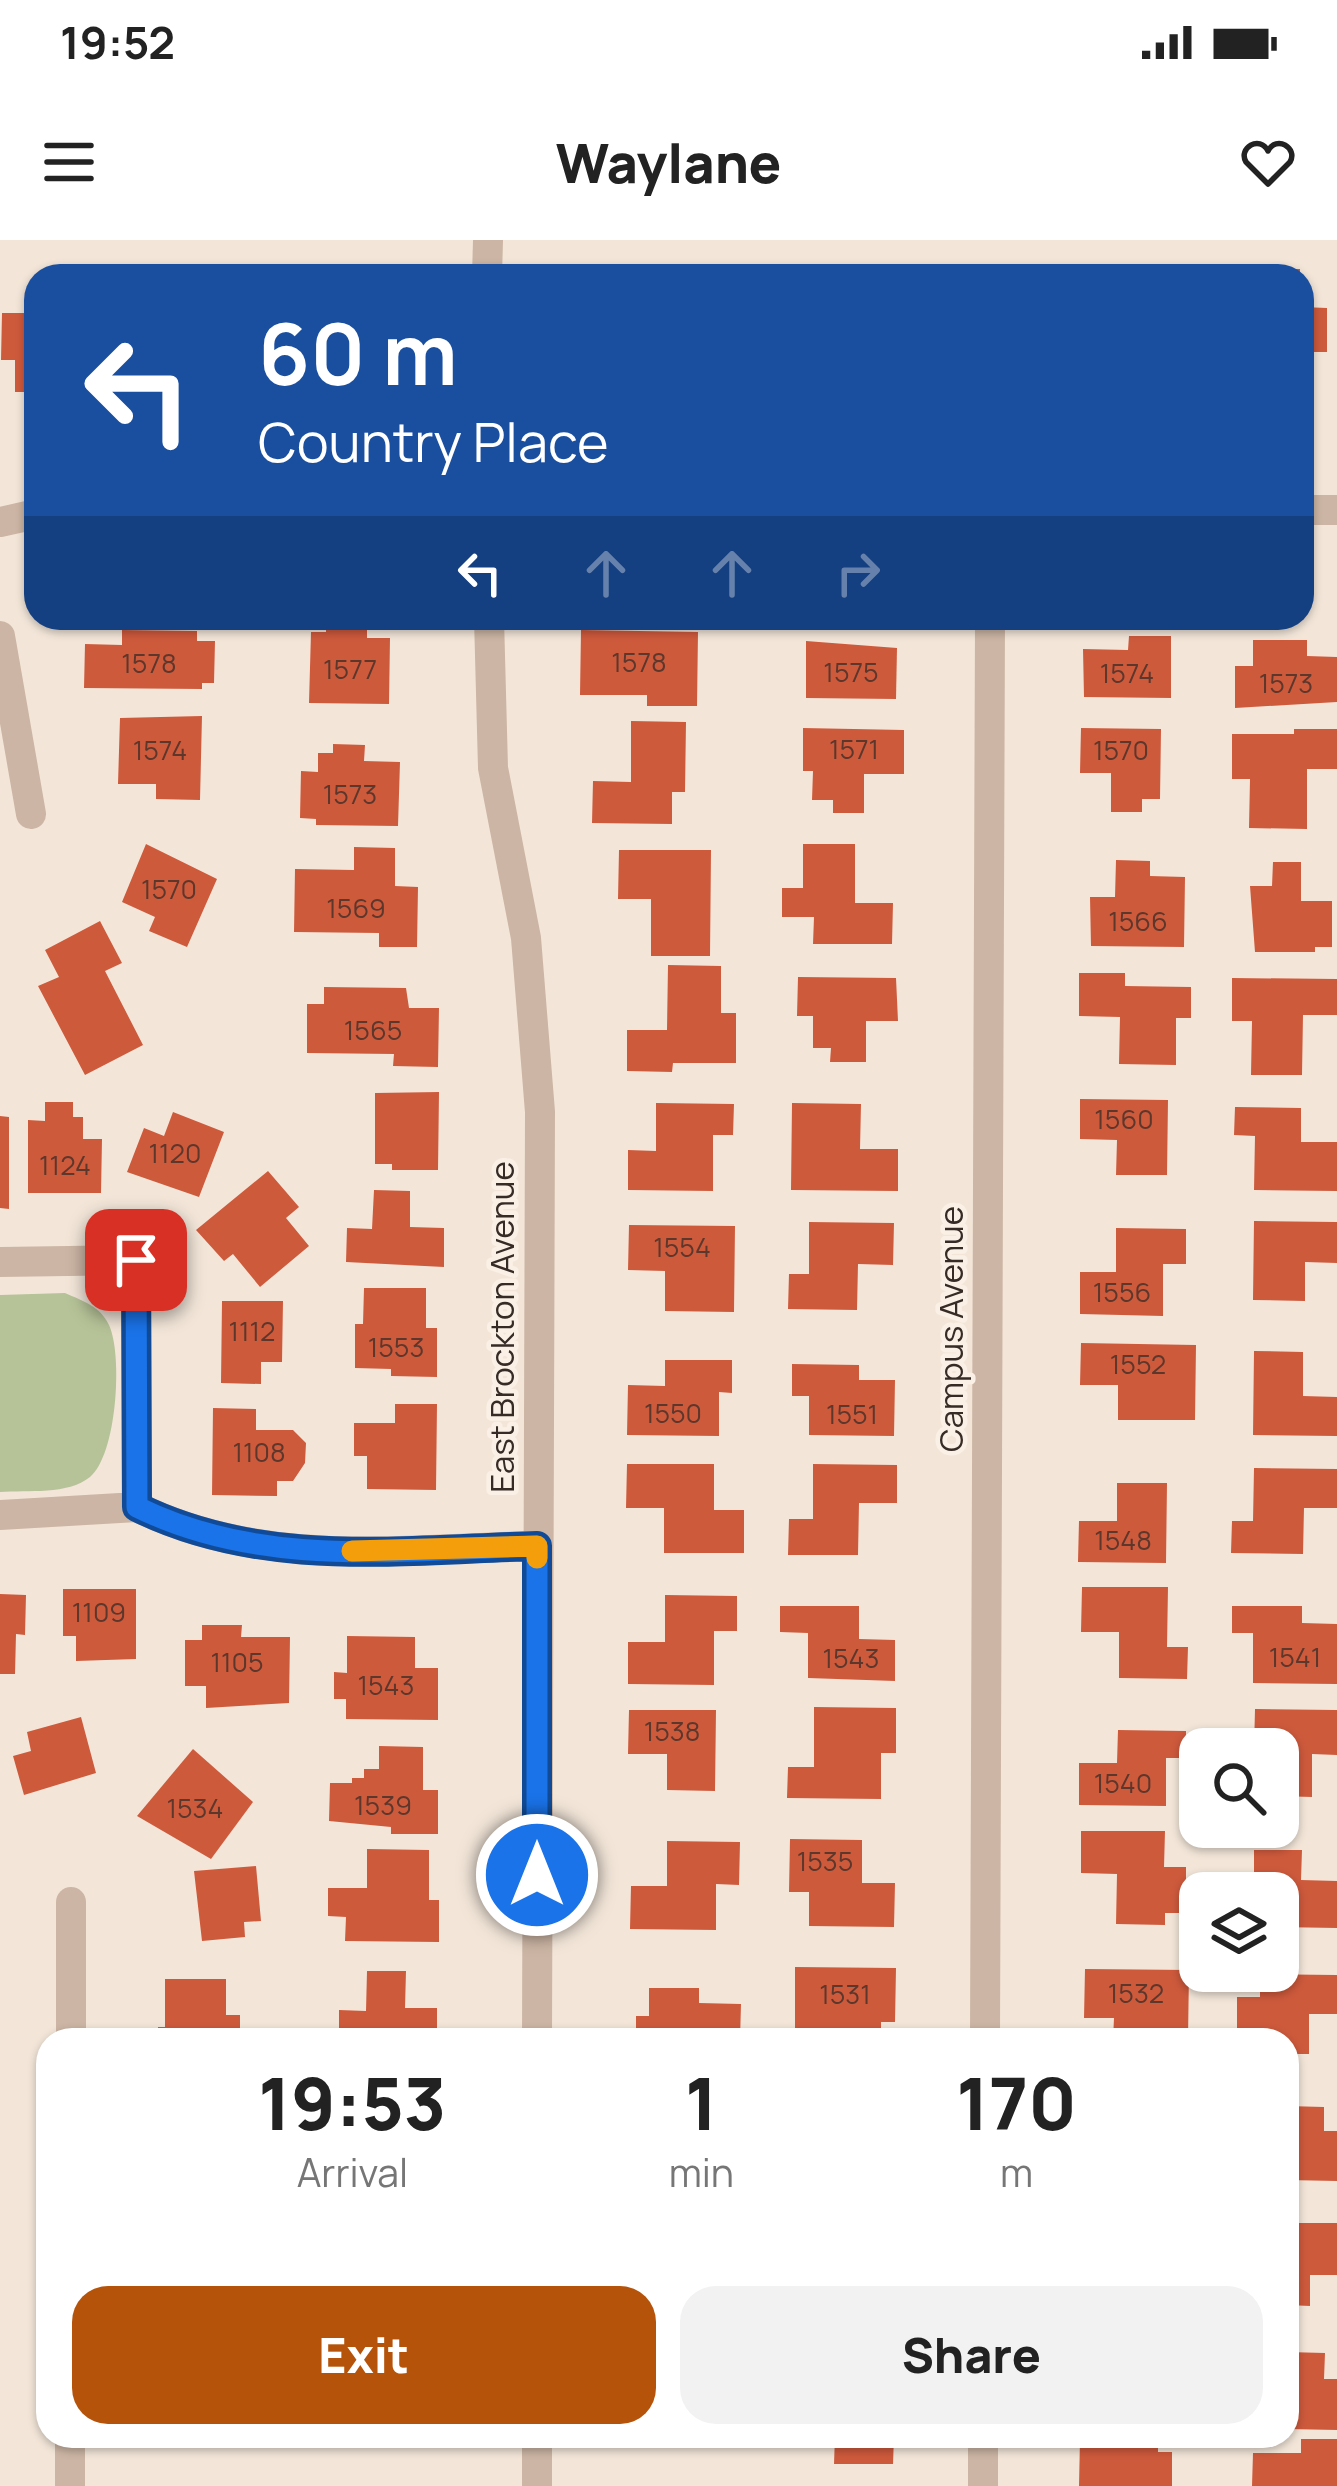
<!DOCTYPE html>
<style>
:root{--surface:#fff;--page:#f2f2f2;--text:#222;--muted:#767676;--accent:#b45309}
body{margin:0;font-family:Manrope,sans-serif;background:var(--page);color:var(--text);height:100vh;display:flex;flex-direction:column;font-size:45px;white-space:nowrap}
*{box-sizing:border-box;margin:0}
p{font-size:39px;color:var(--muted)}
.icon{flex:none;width:66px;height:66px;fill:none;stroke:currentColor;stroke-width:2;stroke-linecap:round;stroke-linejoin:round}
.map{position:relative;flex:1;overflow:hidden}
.drawer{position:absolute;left:36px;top:1788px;width:1263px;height:420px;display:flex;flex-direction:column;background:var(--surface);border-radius:36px;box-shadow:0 3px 9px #0004}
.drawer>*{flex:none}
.top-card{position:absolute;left:24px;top:24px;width:1290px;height:366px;border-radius:36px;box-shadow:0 3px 9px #0004;background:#1a4fa0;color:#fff;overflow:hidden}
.controls{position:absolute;left:1179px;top:1488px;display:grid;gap:24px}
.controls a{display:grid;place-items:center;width:120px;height:120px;border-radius:24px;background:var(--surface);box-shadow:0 3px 9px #0004;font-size:60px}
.pin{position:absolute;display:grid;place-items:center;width:102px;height:102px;color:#fff;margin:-51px;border-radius:24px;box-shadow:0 6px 18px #0006}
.me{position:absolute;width:132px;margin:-66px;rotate:0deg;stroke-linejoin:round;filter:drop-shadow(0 0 9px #0008)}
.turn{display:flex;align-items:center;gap:42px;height:252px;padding:0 36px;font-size:54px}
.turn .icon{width:156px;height:156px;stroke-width:2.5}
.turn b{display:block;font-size:84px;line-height:102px}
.lanes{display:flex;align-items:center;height:114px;padding:0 36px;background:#0003;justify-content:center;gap:60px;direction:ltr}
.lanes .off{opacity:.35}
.eta{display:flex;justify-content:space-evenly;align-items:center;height:204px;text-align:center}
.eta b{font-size:72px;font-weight:800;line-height:84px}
.button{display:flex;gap:24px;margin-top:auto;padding:24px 36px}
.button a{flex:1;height:138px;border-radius:36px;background:var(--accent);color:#fff;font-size:48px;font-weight:800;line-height:138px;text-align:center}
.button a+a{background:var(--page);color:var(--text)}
.status{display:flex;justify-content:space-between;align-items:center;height:84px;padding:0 60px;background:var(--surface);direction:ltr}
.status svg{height:33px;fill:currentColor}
header{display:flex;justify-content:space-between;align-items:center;height:156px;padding:0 36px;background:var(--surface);font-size:54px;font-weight:800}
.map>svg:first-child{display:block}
</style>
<div class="status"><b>19:52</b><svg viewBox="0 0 49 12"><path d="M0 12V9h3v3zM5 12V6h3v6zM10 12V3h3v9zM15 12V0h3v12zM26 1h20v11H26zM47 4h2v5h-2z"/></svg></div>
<header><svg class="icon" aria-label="menu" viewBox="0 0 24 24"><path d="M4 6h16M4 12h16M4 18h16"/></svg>Waylane<svg class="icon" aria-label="heart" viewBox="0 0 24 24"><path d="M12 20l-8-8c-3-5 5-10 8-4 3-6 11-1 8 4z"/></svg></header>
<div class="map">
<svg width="1337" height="2246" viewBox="0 0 1337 2246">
<rect width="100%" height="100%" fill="#f3e6d9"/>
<path fill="#b6c398" d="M 65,1053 C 83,1061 100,1066 109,1085 C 123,1115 117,1215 90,1237 C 68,1255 28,1250 0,1252 L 0,1055 Z"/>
<g fill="#ce5a3c">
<rect x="1248" y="29" width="52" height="7"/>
<polygon points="1302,67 1327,68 1327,112 1302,112"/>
<polygon points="2,73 36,73 36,152 15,152 15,120 1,120"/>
<polygon points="326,383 367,384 367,398 390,398 389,464 309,463 311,392 326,392"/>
<polygon points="122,390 197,391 197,401 215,401 214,443 202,443 202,449 84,448 85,404 122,405"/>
<polygon points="581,390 698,392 697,466 647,466 647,455 580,455"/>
<polygon points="1129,396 1171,396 1171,458 1084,457 1083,409 1128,410"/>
<polygon points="1253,400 1307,400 1307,416 1337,417 1337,462 1235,468 1235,426 1253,426"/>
<polygon points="806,401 897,408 896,459 806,458"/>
<polygon points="202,476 200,560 156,559 156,544 118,544 120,478"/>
<polygon points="631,481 686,482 685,552 672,552 672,584 592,583 593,541 631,542"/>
<polygon points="803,488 904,490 904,534 864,534 864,573 833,573 833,560 812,560 813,531 803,531"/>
<polygon points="1081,488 1161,489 1160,559 1142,559 1142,572 1111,572 1111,533 1080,533"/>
<polygon points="1294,489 1337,489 1337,529 1307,529 1307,589 1249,588 1250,539 1232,539 1232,494 1294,494"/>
<polygon points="333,504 365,505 364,521 400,522 398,586 316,585 316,579 300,578 301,531 318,532 318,513 333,513"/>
<polygon points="146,604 217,639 187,707 149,691 155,677 122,662"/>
<polygon points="803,604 855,604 855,663 893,663 892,704 813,704 814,677 782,677 782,648 803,648"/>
<polygon points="354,607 395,608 395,646 418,647 417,707 379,707 379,693 294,692 295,629 354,630"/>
<polygon points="619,610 711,610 710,716 651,716 651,659 618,659"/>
<polygon points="1116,620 1150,621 1150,636 1185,637 1184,707 1091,706 1090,657 1115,657"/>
<polygon points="1273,622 1301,622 1301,661 1332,661 1332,707 1315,707 1315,712 1255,712 1250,646 1272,646"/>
<polygon points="100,681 122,723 105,731 143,805 85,835 38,746 59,737 45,710"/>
<polygon points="668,725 721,726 721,773 736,773 736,823 673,823 672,832 627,831 627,790 667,790"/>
<polygon points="1079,733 1125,733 1125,746 1191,747 1191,778 1176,778 1176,825 1119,824 1120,777 1079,776"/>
<polygon points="798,737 896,738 898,781 866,781 866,822 830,822 831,808 813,808 813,776 797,776"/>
<polygon points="1232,738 1337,739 1337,775 1303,775 1302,835 1251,835 1252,781 1232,781"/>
<polygon points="324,747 406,748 409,768 439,768 438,827 393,826 394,814 307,813 307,764 324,764"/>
<polygon points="439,852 438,930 392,930 392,924 375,924 375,853"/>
<polygon points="1080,859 1168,860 1167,935 1116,935 1117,900 1080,899"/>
<polygon points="45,862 73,862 73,877 83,877 83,899 102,899 101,953 28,953 28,880 45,881"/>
<polygon points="656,863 734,864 733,895 713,895 713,951 628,950 628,910 656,911"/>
<polygon points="792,863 861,864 860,909 898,909 898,951 791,950"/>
<polygon points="1235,867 1301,868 1301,902 1337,902 1337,951 1254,950 1255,896 1234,895"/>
<polygon points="173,872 224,892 199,957 127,932 144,888 164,896"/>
<polygon points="0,876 9,877 9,969 0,968"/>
<polygon points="268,931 299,967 286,978 309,1006 260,1047 233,1014 224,1021 196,990"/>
<polygon points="374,950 410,951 410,987 444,988 444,1027 346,1022 347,988 372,989"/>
<polygon points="1254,981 1337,982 1337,1023 1305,1022 1305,1061 1253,1060"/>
<polygon points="809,982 894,983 893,1025 858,1024 857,1070 788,1069 789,1034 809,1034"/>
<polygon points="629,985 735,986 734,1072 665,1071 665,1031 628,1030"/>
<polygon points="1116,988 1186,989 1186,1024 1163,1024 1163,1076 1080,1074 1080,1032 1116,1032"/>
<polygon points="364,1048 426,1048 426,1088 437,1088 437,1137 391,1136 391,1129 355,1128 355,1084 363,1084"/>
<polygon points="222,1061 283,1061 282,1122 261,1122 261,1144 221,1143"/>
<polygon points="1081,1103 1196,1105 1195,1180 1118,1180 1118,1145 1080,1145"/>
<polygon points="1254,1111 1303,1112 1303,1156 1337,1157 1337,1196 1253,1195"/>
<polygon points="665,1120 732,1120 732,1153 719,1152 719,1196 627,1195 628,1145 665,1146"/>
<polygon points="792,1124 859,1125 859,1140 895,1140 894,1196 809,1195 809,1156 792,1156"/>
<polygon points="395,1164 437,1164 436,1250 367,1249 367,1216 354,1216 354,1183 395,1183"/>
<polygon points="213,1168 256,1169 256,1190 293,1190 306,1203 305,1223 293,1241 277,1241 277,1256 212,1255"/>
<polygon points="627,1224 714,1224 714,1270 744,1270 744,1313 664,1313 664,1268 626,1268"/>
<polygon points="813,1224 897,1225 897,1263 859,1263 858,1315 788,1315 789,1279 813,1279"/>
<polygon points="1254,1228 1337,1229 1337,1268 1304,1268 1303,1314 1231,1313 1232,1281 1253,1281"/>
<polygon points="1117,1243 1167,1243 1166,1323 1078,1322 1079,1281 1117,1281"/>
<polygon points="1082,1347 1168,1347 1167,1407 1188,1407 1187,1439 1119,1438 1119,1392 1081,1392"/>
<polygon points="63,1349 136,1349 136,1419 76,1421 76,1396 63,1396"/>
<polygon points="0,1354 26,1355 25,1395 16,1394 15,1434 0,1434"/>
<polygon points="665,1355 737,1356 737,1391 714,1391 714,1445 628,1444 628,1402 665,1402"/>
<polygon points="780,1366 859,1366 859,1399 895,1400 895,1441 808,1438 808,1393 780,1392"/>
<polygon points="1232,1366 1302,1366 1302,1383 1337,1384 1337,1444 1253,1443 1253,1393 1232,1393"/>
<polygon points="202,1385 242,1385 241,1397 290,1397 289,1463 206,1468 206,1446 185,1446 185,1400 202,1400"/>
<polygon points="347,1396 415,1397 415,1428 438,1428 438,1480 346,1479 346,1459 334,1459 334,1432 347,1433"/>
<polygon points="814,1467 896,1468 896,1513 881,1513 881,1559 787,1558 788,1527 814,1527"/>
<polygon points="1255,1469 1337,1470 1337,1515 1312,1514 1312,1557 1278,1556 1278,1509 1254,1509"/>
<polygon points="629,1470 716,1470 715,1551 667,1550 667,1514 628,1514"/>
<polygon points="81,1477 96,1533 24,1555 13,1516 31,1511 27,1492"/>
<polygon points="1118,1490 1186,1491 1186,1518 1166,1518 1166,1566 1079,1565 1079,1523 1117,1523"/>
<polygon points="379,1506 423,1507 423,1550 438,1550 438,1594 391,1594 391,1587 329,1581 330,1543 352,1543 352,1538 364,1538 364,1529 379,1529"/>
<polygon points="193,1509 253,1562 211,1619 137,1576"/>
<polygon points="1081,1591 1165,1591 1164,1627 1186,1627 1186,1673 1165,1673 1165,1685 1116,1684 1117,1634 1081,1633"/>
<polygon points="790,1599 862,1600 862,1643 895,1643 894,1687 809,1686 809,1652 789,1652"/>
<polygon points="667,1601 740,1602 739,1645 716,1644 716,1690 630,1689 631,1646 667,1646"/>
<polygon points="367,1609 429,1610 429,1660 439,1660 439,1702 345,1701 346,1677 328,1676 328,1648 367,1648"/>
<polygon points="1254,1610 1302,1610 1301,1640 1337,1641 1337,1688 1278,1687 1278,1653 1254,1653"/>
<polygon points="256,1626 261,1681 244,1682 245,1697 202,1701 194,1631"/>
<polygon points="795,1727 896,1728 895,1782 881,1782 881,1800 795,1800"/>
<polygon points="1085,1729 1189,1730 1188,1800 1113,1800 1114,1778 1084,1778"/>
<polygon points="367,1731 406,1731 405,1768 437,1768 437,1800 339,1800 339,1770 366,1771"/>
<polygon points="1260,1734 1337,1735 1337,1774 1309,1774 1309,1814 1287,1814 1287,1800 1237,1800 1237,1757 1260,1757"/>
<polygon points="165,1739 226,1739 226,1775 240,1775 240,1800 158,1800 158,1787 165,1787"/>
<polygon points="649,1748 699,1748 699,1763 741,1764 740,1800 636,1800 636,1776 649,1776"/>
<polygon points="1287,1866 1324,1867 1324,1891 1337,1891 1337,1941 1287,1940"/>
<polygon points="1287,1983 1337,1983 1337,2035 1310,2035 1310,2066 1287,2065"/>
<polygon points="1287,2112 1325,2113 1324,2139 1337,2139 1337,2190 1287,2189"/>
<polygon points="835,2196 894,2196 893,2224 834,2224"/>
<polygon points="1080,2199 1158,2200 1158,2212 1172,2212 1172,2246 1079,2246"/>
<polygon points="1301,2199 1337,2199 1337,2246 1252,2246 1253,2213 1301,2213"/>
</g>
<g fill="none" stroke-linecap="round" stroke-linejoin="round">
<g stroke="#ccb5a4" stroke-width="30">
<polyline points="487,36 488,0"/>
<polyline points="489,378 493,528 526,698 540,872 537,1800"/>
<polyline points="0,396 31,574"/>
<polyline points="0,1022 136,1020 137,1267 0,1275"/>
<path d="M 137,1267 C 262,1329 402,1309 537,1306"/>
<polyline points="71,1800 71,1662"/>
<polyline points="985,1800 990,378"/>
<polyline points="537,2196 537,2246"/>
<polyline points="70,2246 70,2196"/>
<polyline points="983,2246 983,2196"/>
</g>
<g stroke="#ccb5a4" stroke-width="30">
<polyline points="1302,270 1337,270"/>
<polyline points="0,282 36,274"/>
</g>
</g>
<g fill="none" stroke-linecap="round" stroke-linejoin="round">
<defs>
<path id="route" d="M 136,1020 L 137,1267 C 262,1329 402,1310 537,1306 L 537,1635"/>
</defs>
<use href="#route" stroke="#114b97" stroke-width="30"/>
<use href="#route" stroke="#1a73e8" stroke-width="21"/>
<polyline stroke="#f59e0b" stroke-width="21" points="352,1311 537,1306 537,1318"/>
</g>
<g text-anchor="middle" stroke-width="9" stroke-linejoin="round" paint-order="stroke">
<g font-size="27" fill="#5d372c">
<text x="639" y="432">1578</text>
<text x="149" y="433">1578</text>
<text x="350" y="439">1577</text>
<text x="851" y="442">1575</text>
<text x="1127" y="443">1574</text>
<text x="1286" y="453">1573</text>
<text x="854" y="519">1571</text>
<text x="160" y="520">1574</text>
<text x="1121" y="520">1570</text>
<text x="350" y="564">1573</text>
<text x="169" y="659">1570</text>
<text x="356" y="678">1569</text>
<text x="1138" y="691">1566</text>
<text x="373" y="800">1565</text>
<text x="1124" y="889">1560</text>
<text x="175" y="923">1120</text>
<text x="65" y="935">1124</text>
<text x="682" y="1017">1554</text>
<text x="1122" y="1062">1556</text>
<text x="252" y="1101">1112</text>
<text x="396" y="1117">1553</text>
<text x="1138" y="1134">1552</text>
<text x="673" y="1183">1550</text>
<text x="852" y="1184">1551</text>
<text x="259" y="1222">1108</text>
<text x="1123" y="1310">1548</text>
<text x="99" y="1382">1109</text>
<text x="1295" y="1427">1541</text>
<text x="851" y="1428">1543</text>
<text x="237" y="1432">1105</text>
<text x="386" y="1455">1543</text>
<text x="672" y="1501">1538</text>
<text x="1123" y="1553">1540</text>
<text x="383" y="1575">1539</text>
<text x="195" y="1578">1534</text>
<text x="825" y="1631">1535</text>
<text x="1136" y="1763">1532</text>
<text x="845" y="1764">1531</text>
</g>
<g font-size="33" fill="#372b26" stroke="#fbf0e6">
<text transform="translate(502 1087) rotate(-90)" y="12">East Brockton Avenue</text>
<text transform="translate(951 1089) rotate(-90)" y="12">Campus Avenue</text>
</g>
</g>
</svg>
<div class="controls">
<a><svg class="icon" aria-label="search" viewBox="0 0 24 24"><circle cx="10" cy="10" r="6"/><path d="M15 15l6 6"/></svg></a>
<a><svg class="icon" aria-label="layers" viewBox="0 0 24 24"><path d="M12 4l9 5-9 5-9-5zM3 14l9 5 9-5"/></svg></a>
</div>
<div class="pin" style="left:136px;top:1020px;background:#d93025"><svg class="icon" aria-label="arrive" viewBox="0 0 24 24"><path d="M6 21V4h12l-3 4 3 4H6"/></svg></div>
<svg class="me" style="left:537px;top:1635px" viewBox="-20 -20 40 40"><circle r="17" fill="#1a73e8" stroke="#fff" stroke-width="3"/><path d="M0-11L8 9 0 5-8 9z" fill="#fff"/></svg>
<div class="top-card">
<div class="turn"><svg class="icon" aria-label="left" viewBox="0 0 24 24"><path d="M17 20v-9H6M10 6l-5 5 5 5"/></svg><div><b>60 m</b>Country Place</div></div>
<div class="lanes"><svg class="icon" aria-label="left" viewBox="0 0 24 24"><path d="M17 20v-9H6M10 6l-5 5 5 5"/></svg><svg class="icon off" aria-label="ahead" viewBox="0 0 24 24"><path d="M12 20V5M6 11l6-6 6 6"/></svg><svg class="icon off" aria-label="ahead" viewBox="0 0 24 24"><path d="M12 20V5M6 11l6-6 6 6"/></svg><svg class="icon off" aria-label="right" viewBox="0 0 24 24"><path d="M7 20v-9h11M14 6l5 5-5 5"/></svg></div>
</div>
<section class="drawer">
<div class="eta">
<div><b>19:53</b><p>Arrival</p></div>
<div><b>1</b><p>min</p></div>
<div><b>170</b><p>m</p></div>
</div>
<div class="button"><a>Exit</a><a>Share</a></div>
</section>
</div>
